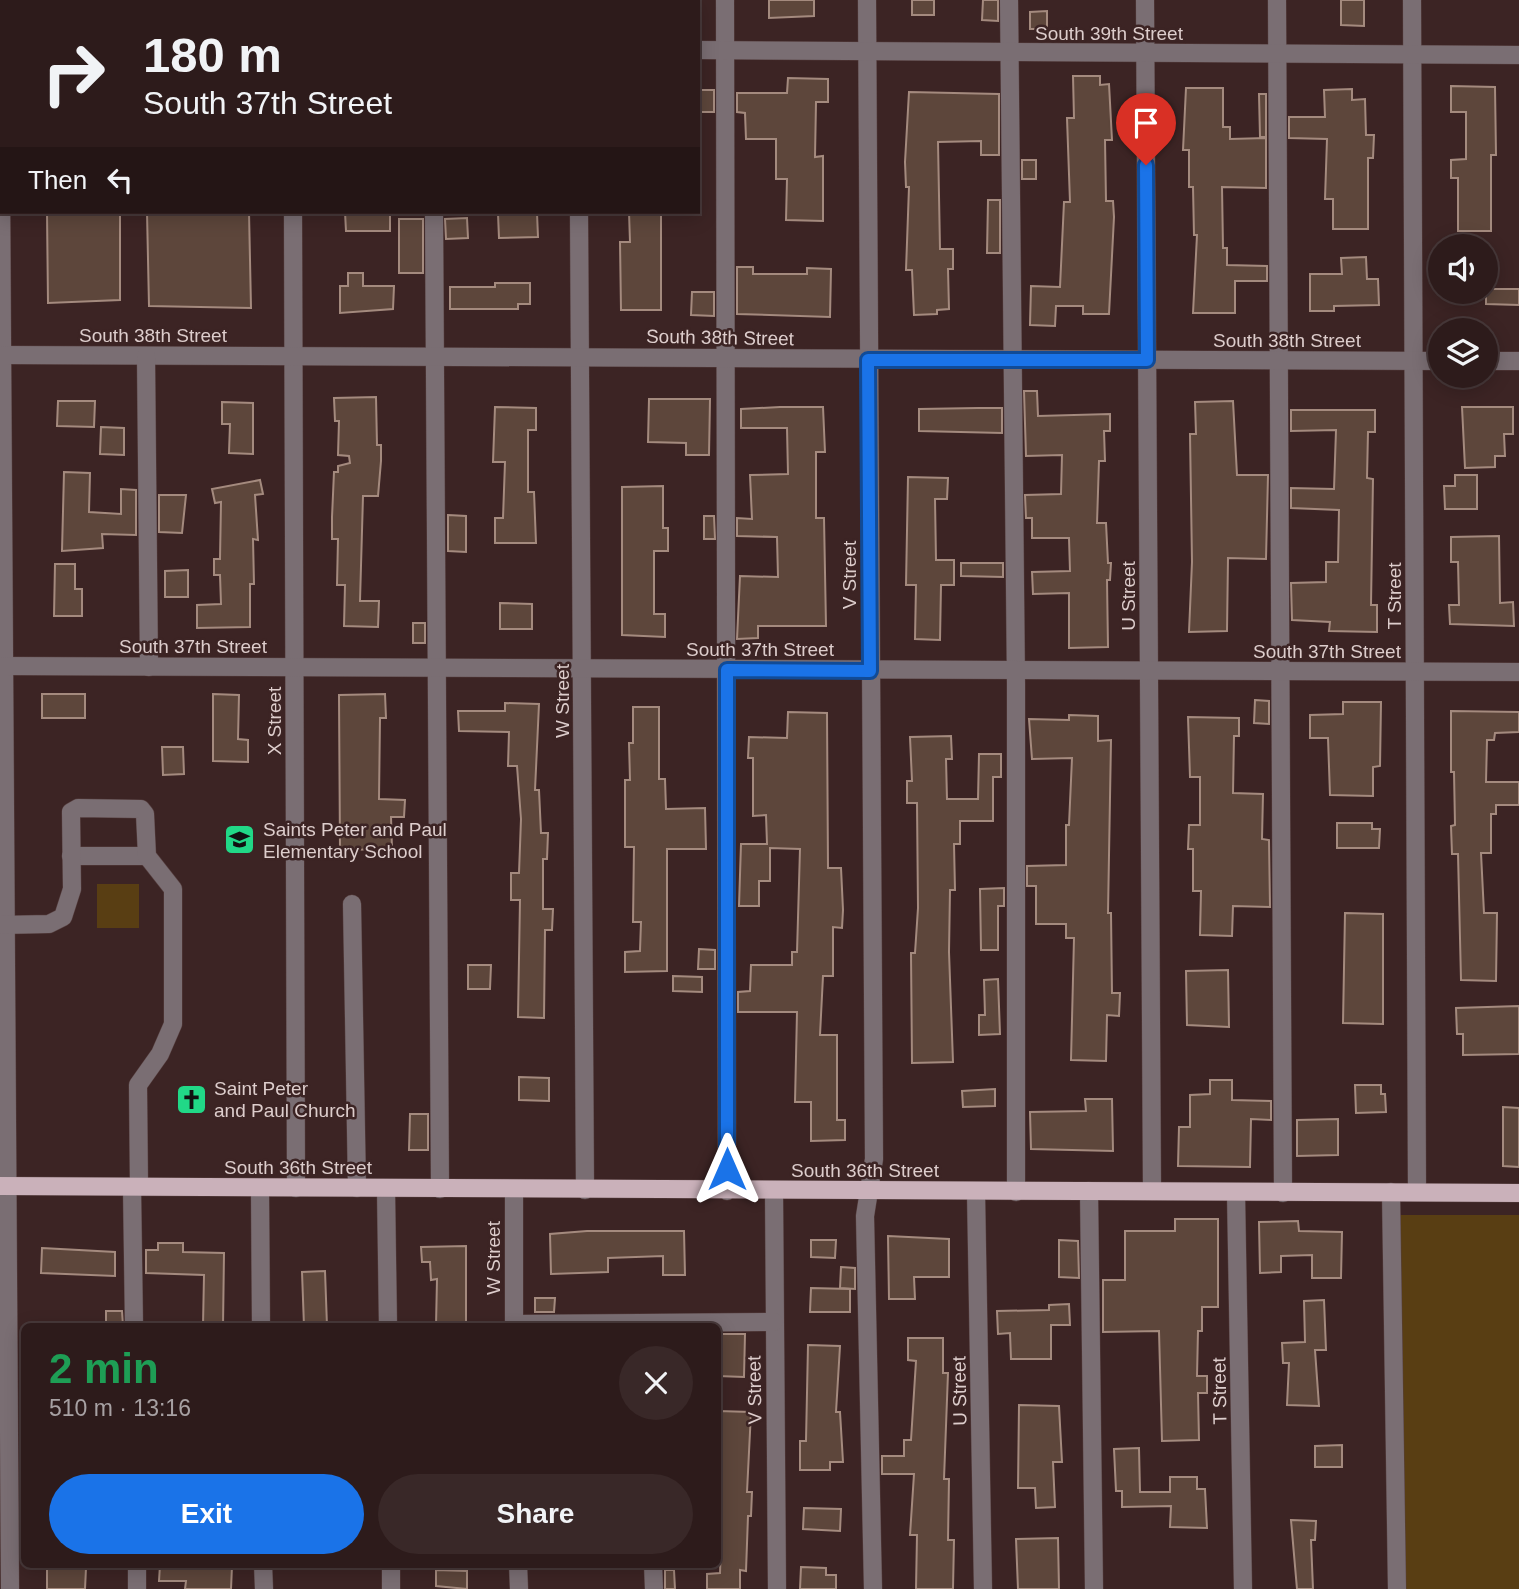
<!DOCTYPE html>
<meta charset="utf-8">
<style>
:root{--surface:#2d1b1b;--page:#392828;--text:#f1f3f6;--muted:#a7a1a3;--line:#48393a;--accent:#1a73e8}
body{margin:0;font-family:Arial,sans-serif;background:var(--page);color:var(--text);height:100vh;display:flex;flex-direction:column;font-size:26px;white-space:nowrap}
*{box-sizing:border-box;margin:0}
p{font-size:23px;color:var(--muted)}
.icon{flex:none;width:38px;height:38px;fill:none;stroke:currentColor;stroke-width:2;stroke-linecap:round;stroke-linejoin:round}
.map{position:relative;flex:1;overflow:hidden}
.details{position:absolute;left:21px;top:1323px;width:700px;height:245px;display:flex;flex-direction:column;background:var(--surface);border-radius:10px;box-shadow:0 4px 18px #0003,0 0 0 2px var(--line)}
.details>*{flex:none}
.hud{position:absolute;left:0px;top:0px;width:700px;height:214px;box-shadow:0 4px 18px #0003,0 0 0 2px var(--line);background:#2d1b1b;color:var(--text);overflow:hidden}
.buttons{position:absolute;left:1428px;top:234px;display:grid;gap:14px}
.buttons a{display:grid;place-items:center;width:70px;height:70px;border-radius:50%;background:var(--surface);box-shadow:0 4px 18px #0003,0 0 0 2px var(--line);font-size:35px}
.pin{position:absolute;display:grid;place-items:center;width:60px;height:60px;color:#fff;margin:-72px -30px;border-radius:50% 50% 50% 0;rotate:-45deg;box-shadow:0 0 7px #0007}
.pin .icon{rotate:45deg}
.me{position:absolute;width:77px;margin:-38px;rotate:0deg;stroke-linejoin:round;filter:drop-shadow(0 0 5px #0008)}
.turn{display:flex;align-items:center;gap:24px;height:147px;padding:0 28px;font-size:32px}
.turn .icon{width:91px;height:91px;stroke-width:2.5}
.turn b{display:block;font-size:49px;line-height:60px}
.then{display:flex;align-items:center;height:66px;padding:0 28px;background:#0003;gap:14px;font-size:26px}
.round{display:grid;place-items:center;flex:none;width:74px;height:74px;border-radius:37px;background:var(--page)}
.overview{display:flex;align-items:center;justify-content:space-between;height:119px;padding:0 28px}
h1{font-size:42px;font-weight:800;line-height:52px;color:#1e9e55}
.cta{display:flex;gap:14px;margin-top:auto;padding:14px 28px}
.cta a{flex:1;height:80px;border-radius:42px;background:var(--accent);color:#fff;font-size:28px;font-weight:800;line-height:80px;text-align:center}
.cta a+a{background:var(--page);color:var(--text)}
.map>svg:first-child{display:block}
</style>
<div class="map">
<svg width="1519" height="1589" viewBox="0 0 1519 1589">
<rect width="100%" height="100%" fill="#3c2424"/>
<g fill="#593e13">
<rect x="97" y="884" width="42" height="44"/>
<polygon points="1400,1215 1519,1215 1519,1589 1405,1589"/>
</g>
<g fill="#5d463b" stroke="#a48a7e" stroke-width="2">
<polygon points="769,0 814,0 814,16 769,18"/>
<rect x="912" y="0" width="22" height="15"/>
<polygon points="983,0 998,0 998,21 982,20"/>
<polygon points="1341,0 1364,0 1364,26 1341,25"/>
<polygon points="1047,11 1047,29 1030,29 1030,12"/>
<polygon points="1073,76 1100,76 1100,85 1109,84 1112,140 1105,140 1106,201 1113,201 1114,217 1109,314 1083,314 1083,306 1056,306 1055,326 1030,325 1031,286 1060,287 1064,202 1070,202 1067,118 1074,118"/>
<polygon points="788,78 828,79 828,102 816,102 815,157 823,156 823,221 786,220 787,179 776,179 776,139 746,139 745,113 737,112 737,93 787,93"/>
<polygon points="1451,86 1495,87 1496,155 1491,155 1491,231 1458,231 1458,178 1451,178 1451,160 1466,159 1466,112 1451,112"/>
<polygon points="1186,88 1223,88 1223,127 1230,127 1230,139 1266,138 1266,188 1222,187 1223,248 1227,248 1227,265 1267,266 1267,281 1235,281 1235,313 1193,313 1197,235 1194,235 1193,187 1189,187 1189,150 1183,150"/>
<polygon points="1352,89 1352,100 1365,99 1366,135 1374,135 1373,158 1368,158 1368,229 1333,229 1333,199 1325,199 1327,139 1289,138 1289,117 1325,117 1324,90"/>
<rect x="698" y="90" width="16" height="22"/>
<polygon points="909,92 999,94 999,155 981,155 981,141 938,142 940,249 953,249 953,269 948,269 949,309 937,310 937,314 914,315 912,270 906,270 909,187 906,187 905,162"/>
<polygon points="1259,94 1266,94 1266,137 1260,137"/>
<rect x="1022" y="160" width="14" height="19"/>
<polygon points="988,200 1000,200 1000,253 987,253"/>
<polygon points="47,212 120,212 120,300 48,303"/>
<polygon points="147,212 249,212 251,308 149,306"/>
<polygon points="345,212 390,212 390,231 346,231"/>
<polygon points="629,212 661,212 661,310 621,310 620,242 630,242"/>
<polygon points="537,213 538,237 499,238 498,214"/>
<polygon points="467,218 468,238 446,239 445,219"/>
<rect x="399" y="219" width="24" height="54"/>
<polygon points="1366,257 1367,279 1378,279 1379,305 1334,306 1334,311 1310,311 1310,274 1342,274 1341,258"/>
<polygon points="737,267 753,267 753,274 807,274 807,268 831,269 830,317 737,314"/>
<polygon points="348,273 363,273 363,286 394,286 393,309 340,313 340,286 348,286"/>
<polygon points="495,283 530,283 530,304 518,304 518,309 450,309 450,287 495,287"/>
<polygon points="1486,289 1519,289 1519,305 1486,304"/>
<polygon points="692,292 714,292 714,316 691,315"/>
<polygon points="1024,391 1037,391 1038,416 1110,414 1110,431 1104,431 1105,461 1099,461 1097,523 1106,523 1108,563 1111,563 1110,580 1107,580 1108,647 1069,648 1069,593 1033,594 1032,572 1070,571 1069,538 1032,538 1032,518 1026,518 1025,495 1061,494 1062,455 1026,456"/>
<polygon points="376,397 377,445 381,445 381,461 378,496 363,496 360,601 379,601 378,627 344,626 345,585 337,585 338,539 332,539 332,517 334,472 338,472 338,466 350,463 349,456 338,455 339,421 335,421 334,398"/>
<polygon points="649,399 710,399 709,455 686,455 686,443 648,442"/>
<polygon points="58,401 95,401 94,427 57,426"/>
<polygon points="1233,401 1237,475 1268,475 1266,559 1228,558 1227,631 1189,632 1192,562 1190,434 1196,434 1195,402"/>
<polygon points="222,402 253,403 253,454 229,453 230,424 222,424"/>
<polygon points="495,407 536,408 536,430 528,430 528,492 534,492 536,543 495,543 495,518 503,518 505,462 493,462"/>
<polygon points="780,407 823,407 825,452 816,452 816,518 824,518 826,626 758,626 758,638 737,639 740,576 778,577 777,537 737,536 737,518 752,519 750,475 788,474 787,428 741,428 741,409"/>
<polygon points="1462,407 1513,407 1513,434 1504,434 1505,456 1495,456 1495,467 1465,468"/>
<polygon points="978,408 1002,408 1002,433 919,431 919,409"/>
<polygon points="1291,410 1375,410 1375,432 1368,432 1367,478 1373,479 1371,605 1377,605 1377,632 1329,631 1330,622 1292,620 1291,583 1326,582 1326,562 1338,562 1339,510 1291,508 1291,488 1334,489 1336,430 1291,431"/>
<polygon points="101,427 124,428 124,455 100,454"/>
<polygon points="64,472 90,473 89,512 121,514 121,489 136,490 136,535 102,534 103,548 62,551"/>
<polygon points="1455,475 1477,475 1477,509 1445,509 1444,486 1455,486"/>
<polygon points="908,477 948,478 947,499 935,499 936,560 954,560 954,585 941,585 940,640 915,639 916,585 906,585"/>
<polygon points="260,480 263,494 255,495 258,540 253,539 254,584 250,584 250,627 197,628 197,605 221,604 220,575 214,575 214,559 220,559 221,502 215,503 212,489"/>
<polygon points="663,486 663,528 668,528 668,551 654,551 654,614 665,614 665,637 622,635 622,487"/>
<polygon points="159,495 186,495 182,533 159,532"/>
<polygon points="448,515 466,516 466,552 448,551"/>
<polygon points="704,516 714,516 715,539 704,539"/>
<polygon points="1499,536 1500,603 1513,602 1514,626 1450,624 1449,605 1459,605 1458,562 1451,562 1451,537"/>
<polygon points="961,563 1003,563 1003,577 961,576"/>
<polygon points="55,564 75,564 75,589 82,589 82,616 54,616"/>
<polygon points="188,570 188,597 165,597 165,571"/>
<polygon points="500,603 532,604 532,629 500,629"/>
<rect x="413" y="623" width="12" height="20"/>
<rect x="42" y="694" width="43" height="24"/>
<polygon points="213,694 239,695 238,739 248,740 248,762 213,761"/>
<polygon points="385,694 386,718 380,718 379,799 405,800 404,817 391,817 392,849 340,850 339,695"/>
<polygon points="1255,700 1269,701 1269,724 1254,723"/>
<polygon points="1343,702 1381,702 1380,766 1373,767 1373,796 1330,795 1328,738 1310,738 1310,715 1343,714"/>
<polygon points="505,703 539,704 535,790 539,790 541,833 548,833 547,859 543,859 543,909 553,909 552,930 545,930 544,1018 518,1017 520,900 511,900 511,873 519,873 521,819 517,766 508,766 509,732 459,731 458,711 505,711"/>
<polygon points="633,707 659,707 659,779 665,779 666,809 705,808 706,849 667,849 667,971 625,972 625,952 640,951 641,922 633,922 634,847 625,847 625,780 630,780 629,743 633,743"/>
<polygon points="1451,711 1519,712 1519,732 1495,733 1494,740 1487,740 1486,782 1519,782 1519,805 1496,805 1496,814 1491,814 1491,853 1481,853 1484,913 1497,913 1496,981 1461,980 1458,854 1452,854 1451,826 1455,825 1454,772 1451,772"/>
<polygon points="788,712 827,713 828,868 841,868 843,910 842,928 833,927 833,976 823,976 820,1035 837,1035 837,1120 845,1120 845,1140 811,1141 811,1102 795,1102 797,1012 738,1012 738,992 750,991 751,965 792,965 792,952 797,952 800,849 770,848 770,881 759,881 759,906 739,906 741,844 767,844 766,815 753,816 753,758 748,758 749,737 787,738"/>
<polygon points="1069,715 1098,716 1098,741 1111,740 1108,913 1111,913 1112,993 1120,993 1119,1016 1107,1015 1106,1061 1071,1060 1074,938 1066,938 1066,924 1036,924 1036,886 1027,886 1027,866 1066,865 1066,825 1069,825 1072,758 1032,759 1029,719 1069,720"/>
<polygon points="1188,717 1239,718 1239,736 1234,736 1233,793 1263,794 1262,839 1269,840 1270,907 1233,906 1232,936 1200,935 1201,891 1193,891 1193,849 1188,849 1189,825 1200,825 1200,777 1190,777"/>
<polygon points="951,736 952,759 946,759 947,799 978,799 979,754 1001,754 1001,777 993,777 993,821 960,821 960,844 954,844 955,890 950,890 949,952 953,1062 912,1063 911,953 915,953 918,908 917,803 907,803 907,781 912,781 910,737"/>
<polygon points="162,747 183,747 184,774 163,775"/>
<polygon points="1337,823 1372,823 1372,829 1380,829 1379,848 1337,848"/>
<polygon points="1004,888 1004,906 998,906 998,950 981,950 980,889"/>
<polygon points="1345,913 1383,914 1383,1024 1343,1023"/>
<polygon points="699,949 715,950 715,969 698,969"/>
<polygon points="468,965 491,965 490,989 468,989"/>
<polygon points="1228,970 1229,1027 1187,1025 1186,971"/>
<polygon points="673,976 702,977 702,992 673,991"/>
<polygon points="998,979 1000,1034 979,1035 979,1015 985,1015 984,980"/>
<polygon points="1519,1006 1519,1054 1463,1055 1463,1034 1457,1034 1456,1008"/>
<polygon points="519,1077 549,1078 549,1101 519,1100"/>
<polygon points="1210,1080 1232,1080 1232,1100 1271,1101 1271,1120 1251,1119 1250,1167 1178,1166 1179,1127 1190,1127 1190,1095 1210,1094"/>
<polygon points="1355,1085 1381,1085 1381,1094 1385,1094 1386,1112 1356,1113"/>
<polygon points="995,1089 995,1106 963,1107 962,1091"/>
<polygon points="1085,1099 1112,1099 1113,1151 1031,1149 1030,1112 1086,1111"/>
<polygon points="1503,1107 1519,1108 1519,1167 1503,1166"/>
<polygon points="410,1114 428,1114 428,1150 409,1150"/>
<polygon points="1338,1119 1338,1155 1297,1156 1297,1120"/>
<polygon points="1175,1219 1218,1219 1218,1307 1202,1307 1202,1331 1198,1331 1197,1376 1207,1376 1207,1393 1198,1393 1199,1440 1162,1441 1159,1331 1103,1332 1103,1280 1125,1280 1125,1231 1175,1231"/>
<polygon points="1298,1221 1299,1231 1342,1232 1341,1278 1312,1278 1312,1255 1281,1256 1281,1272 1260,1273 1259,1222"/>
<polygon points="587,1231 684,1231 685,1275 663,1275 663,1256 608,1258 608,1272 551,1274 550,1234"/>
<polygon points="888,1236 949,1239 949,1277 914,1277 915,1299 889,1299"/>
<polygon points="811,1240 836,1240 835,1258 811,1257"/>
<polygon points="1059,1240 1078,1241 1079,1278 1059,1277"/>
<polygon points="158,1243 183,1243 183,1252 224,1253 223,1326 203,1326 204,1275 146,1273 146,1250 158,1250"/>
<polygon points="466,1246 466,1326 436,1326 437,1279 431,1280 430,1262 422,1262 421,1247"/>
<polygon points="42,1248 115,1252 115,1276 41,1273"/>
<polygon points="841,1267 855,1268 855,1289 840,1288"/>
<polygon points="325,1271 327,1326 304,1326 302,1272"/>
<polygon points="811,1288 850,1289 850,1312 810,1312"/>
<polygon points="535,1298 555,1298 554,1312 535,1312"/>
<polygon points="1324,1300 1326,1350 1315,1350 1319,1406 1287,1405 1289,1363 1283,1363 1282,1343 1305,1342 1304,1301"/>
<polygon points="1069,1304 1070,1325 1051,1325 1051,1359 1011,1359 1010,1333 998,1334 997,1311 1049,1310 1049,1305"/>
<polygon points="106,1311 122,1311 123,1326 106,1326"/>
<polygon points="718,1334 745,1334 744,1377 718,1376"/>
<polygon points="908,1338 943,1338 943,1373 948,1373 944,1479 949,1479 948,1540 954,1540 953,1589 916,1589 917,1535 910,1535 914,1474 882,1474 882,1456 904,1456 904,1440 911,1440 916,1361 908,1360"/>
<polygon points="808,1345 840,1346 836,1412 840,1412 843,1462 830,1462 830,1470 800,1470 800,1441 806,1441"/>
<polygon points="1019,1405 1059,1406 1062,1462 1053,1462 1055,1507 1036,1508 1035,1488 1018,1488"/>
<polygon points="718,1411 751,1412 747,1492 752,1492 751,1516 748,1516 746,1571 740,1570 740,1589 707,1589 707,1574 720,1573 722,1515 718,1515"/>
<polygon points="1342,1445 1342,1467 1315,1467 1315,1446"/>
<polygon points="1139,1448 1140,1492 1170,1492 1170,1477 1197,1477 1197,1489 1205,1489 1207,1528 1170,1527 1171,1506 1122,1507 1122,1491 1116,1491 1114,1449"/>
<polygon points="804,1508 841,1509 840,1531 803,1529"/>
<polygon points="1291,1520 1316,1521 1315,1540 1311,1540 1313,1589 1297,1589"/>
<polygon points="1058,1538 1059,1589 1018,1589 1016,1539"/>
<polygon points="160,1565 232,1566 231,1589 185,1589 186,1581 159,1581"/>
<polygon points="47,1567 86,1568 85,1589 47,1589"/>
<polygon points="801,1567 826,1568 826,1575 836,1575 836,1589 800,1589"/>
<polygon points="436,1570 467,1571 467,1589 436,1586"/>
<polygon points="665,1570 674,1570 675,1589 665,1589"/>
</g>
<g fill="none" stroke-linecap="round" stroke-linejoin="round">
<defs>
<g id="minor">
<polyline points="144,0 144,2"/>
<polyline points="291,0 291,2"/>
<polyline points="433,0 433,2"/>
<polyline points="578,0 578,2"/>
<polyline points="725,0 727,1191"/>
<polyline points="867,0 874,1159 865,1216 873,1589"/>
<polyline points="1009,0 1016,684 1016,1192"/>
<polyline points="1145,0 1152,1191"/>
<polyline points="1277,0 1283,1193"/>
<polyline points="1412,0 1417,1192"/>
<polyline points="0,24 10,1589"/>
<polyline points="698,50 1519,55"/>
<polyline points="293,212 296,1188"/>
<polyline points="434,212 440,1189"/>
<polyline points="579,212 585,1190"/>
<polyline points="0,355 1440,361"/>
<polyline points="146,356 149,667"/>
<polyline points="1486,361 1519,361"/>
<polyline points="0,666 1519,672"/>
<polyline points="71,856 147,856"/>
<polyline points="352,904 357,1188"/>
<polyline points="0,925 49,924 63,917 72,889 71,812 78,808 141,809 145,814 147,856 173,889 173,1024 160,1054 138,1085 139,1187"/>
<polyline points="132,1187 134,1326"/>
<polyline points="260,1188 261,1326"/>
<polyline points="386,1189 388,1326"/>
<polyline points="514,1190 514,1326"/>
<polyline points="774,1191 777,1589"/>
<polyline points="1089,1191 1094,1589"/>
<polyline points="976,1192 983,1589"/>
<polyline points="1391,1192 1397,1589"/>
<polyline points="1236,1193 1243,1589"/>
<polyline points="514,1324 774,1322"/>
<polyline points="137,1564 137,1589"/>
<polyline points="263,1564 264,1589"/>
<polyline points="391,1564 391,1589"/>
<polyline points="518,1564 519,1589"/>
<polyline points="653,1564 654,1589"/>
</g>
<polyline id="major" points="0,1186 1519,1193"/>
</defs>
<use href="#minor" stroke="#563f3f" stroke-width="19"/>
<use href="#major" stroke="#563f3f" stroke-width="19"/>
<use href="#minor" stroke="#7a6e73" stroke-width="18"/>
<use href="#major" stroke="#cab1ba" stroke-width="18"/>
</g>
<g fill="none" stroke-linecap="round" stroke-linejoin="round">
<defs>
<polyline id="route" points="727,1169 727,670 870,671 868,360 1147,360 1146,165"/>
</defs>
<use href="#route" stroke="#114b97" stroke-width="18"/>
<use href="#route" stroke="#1a73e8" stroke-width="12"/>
</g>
<defs>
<symbol id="school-square" viewBox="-11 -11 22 22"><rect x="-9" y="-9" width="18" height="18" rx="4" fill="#21d887" stroke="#3c2424"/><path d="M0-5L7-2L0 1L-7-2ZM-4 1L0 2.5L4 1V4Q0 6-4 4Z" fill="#111"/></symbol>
<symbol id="church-square" viewBox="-11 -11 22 22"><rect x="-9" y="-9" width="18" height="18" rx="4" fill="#21d887" stroke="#3c2424"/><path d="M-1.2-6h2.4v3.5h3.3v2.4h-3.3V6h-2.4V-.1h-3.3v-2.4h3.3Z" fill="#111"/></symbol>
</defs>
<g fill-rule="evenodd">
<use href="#school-square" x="222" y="822" width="35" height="35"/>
<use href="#church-square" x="174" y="1082" width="35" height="35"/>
</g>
<g text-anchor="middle" stroke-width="5" stroke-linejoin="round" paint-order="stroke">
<g font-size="19" fill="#ddcdcc" stroke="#3c2424">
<text x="1109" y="40">South 39th Street</text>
<text x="153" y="342">South 38th Street</text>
<text transform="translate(720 337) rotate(1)" y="7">South 38th Street</text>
<text x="1287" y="347">South 38th Street</text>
<text transform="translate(849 575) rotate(-90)" y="7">V Street</text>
<text transform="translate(1128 596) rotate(-90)" y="7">U Street</text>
<text transform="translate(1394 596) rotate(-90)" y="7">T Street</text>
<text x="193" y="653">South 37th Street</text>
<text x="760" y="656">South 37th Street</text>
<text x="1327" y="658">South 37th Street</text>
<text transform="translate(562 701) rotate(-90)" y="7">W Street</text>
<text transform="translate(274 721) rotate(-90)" y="7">X Street</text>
<text x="298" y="1174">South 36th Street</text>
<text x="865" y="1177">South 36th Street</text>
<text transform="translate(493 1258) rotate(-90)" y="7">W Street</text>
<text transform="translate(754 1390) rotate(-91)" y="7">V Street</text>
<text transform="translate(959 1391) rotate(-91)" y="7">U Street</text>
<text transform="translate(1219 1391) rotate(-91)" y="7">T Street</text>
</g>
<g font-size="19" fill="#ddcdcc" stroke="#3c2424" text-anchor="start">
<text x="263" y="836">Saints Peter and Paul<tspan x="263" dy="22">Elementary School</tspan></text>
<text x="214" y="1095">Saint Peter<tspan x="214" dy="22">and Paul Church</tspan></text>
</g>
</g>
</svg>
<div class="buttons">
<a><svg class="icon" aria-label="sound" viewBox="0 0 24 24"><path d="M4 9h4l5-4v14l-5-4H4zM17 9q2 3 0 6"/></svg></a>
<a><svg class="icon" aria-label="layers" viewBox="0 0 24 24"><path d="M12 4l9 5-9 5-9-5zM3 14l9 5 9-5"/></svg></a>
</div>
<div class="pin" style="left:1146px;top:165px;background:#d93025"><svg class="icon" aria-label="arrive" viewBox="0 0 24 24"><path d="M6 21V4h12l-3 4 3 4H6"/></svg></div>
<svg class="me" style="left:727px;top:1169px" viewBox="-20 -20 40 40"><path d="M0-17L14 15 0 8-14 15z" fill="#1a73e8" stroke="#fff" stroke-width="4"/></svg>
<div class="hud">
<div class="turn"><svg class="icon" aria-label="right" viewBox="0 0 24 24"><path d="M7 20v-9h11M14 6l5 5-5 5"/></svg><div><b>180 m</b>South 37th Street</div></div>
<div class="then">Then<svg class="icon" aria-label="left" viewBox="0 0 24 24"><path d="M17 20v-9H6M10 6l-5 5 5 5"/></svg></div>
</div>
<section class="details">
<div class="overview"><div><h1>2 min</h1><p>510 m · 13:16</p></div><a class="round"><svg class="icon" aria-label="close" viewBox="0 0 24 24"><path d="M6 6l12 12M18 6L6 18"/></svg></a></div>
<div class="cta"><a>Exit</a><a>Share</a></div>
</section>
</div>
